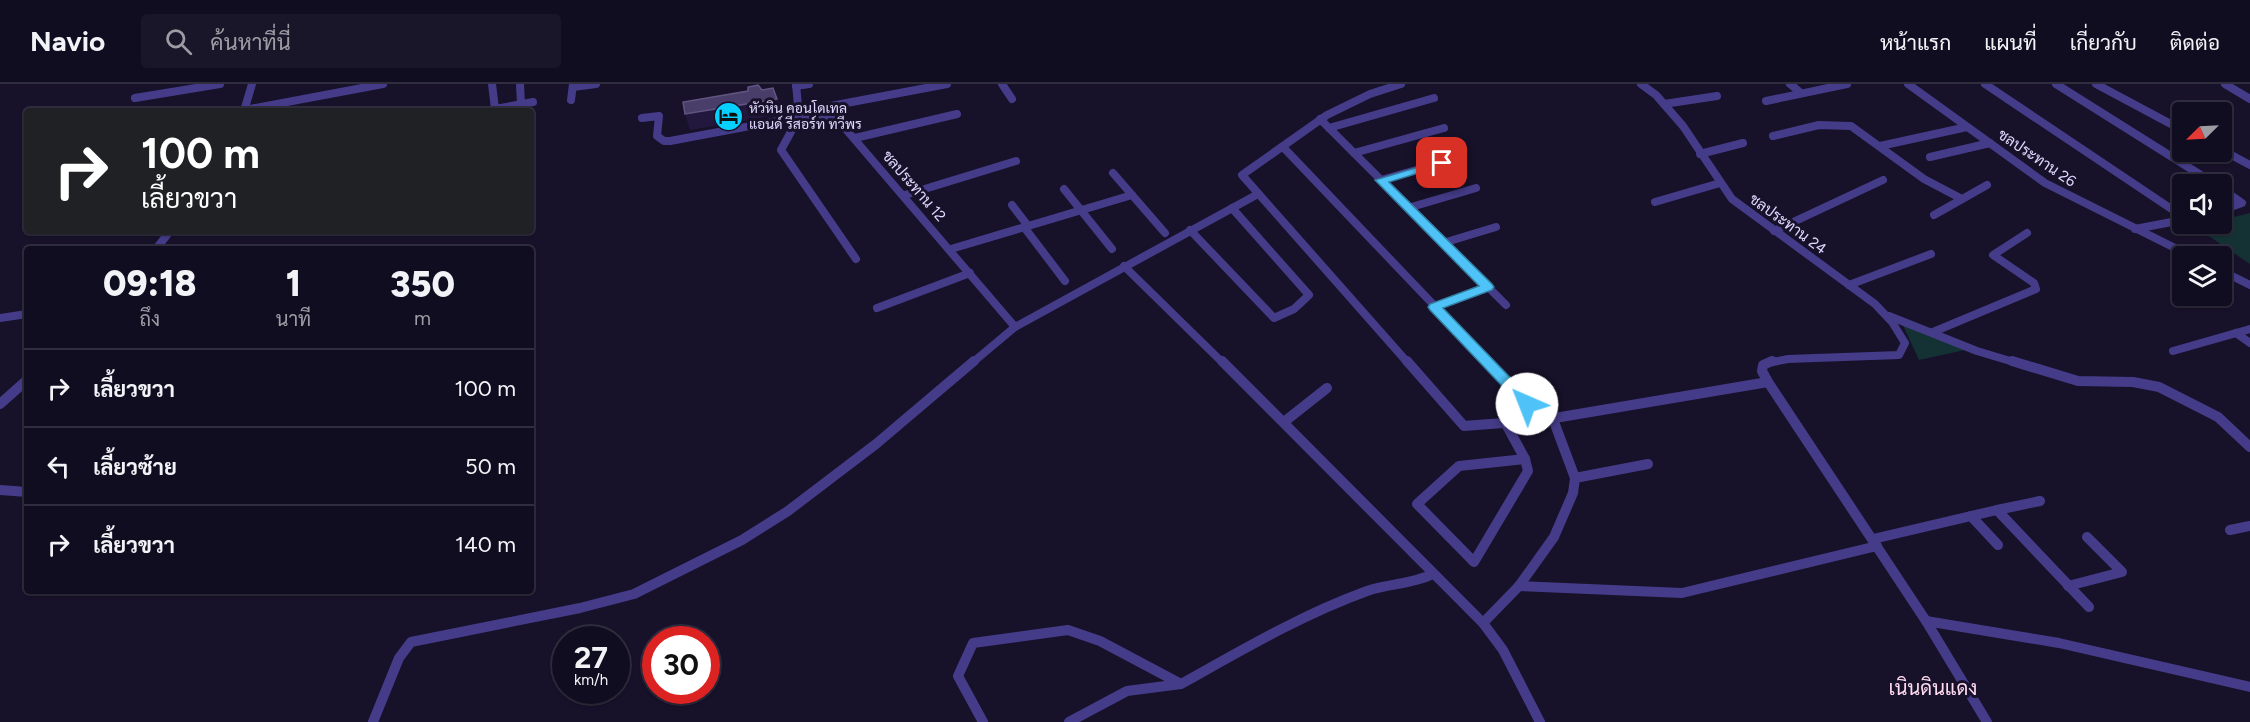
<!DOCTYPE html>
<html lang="th">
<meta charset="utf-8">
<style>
:root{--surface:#110d20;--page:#1a1629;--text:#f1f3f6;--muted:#9c9ca5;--line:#302d3e}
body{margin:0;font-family:Figtree,Sarabun,sans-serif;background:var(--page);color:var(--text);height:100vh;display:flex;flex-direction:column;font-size:22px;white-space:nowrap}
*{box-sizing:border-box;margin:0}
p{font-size:20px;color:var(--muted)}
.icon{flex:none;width:33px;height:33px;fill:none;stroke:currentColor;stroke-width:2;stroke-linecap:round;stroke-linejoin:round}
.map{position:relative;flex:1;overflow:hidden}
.side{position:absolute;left:24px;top:162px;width:510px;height:348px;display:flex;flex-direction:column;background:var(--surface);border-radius:6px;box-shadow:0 2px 4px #0004,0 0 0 2px var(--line)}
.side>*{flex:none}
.top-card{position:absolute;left:24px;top:24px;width:510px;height:126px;border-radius:6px;box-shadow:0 2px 4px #0004,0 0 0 2px var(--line);background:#202124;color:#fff;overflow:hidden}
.needle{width:39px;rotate:246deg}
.controls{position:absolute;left:2172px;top:18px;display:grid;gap:12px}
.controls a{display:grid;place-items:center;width:60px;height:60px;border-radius:6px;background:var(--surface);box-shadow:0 2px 4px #0004,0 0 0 2px var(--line);font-size:30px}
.speed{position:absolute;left:552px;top:542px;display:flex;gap:12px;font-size:30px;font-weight:700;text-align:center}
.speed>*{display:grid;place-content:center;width:78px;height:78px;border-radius:50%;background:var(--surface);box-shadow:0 2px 4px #0004,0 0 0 2px var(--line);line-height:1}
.speed small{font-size:15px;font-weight:400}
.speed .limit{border:9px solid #d22;background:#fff;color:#111}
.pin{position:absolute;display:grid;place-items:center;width:51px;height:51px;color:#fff;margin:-26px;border-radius:12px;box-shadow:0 3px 9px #0006}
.me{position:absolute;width:66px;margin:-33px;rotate:316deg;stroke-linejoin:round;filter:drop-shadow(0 0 4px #0008)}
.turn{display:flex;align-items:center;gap:21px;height:126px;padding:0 18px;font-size:27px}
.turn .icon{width:78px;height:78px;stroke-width:2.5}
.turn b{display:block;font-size:42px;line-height:51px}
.eta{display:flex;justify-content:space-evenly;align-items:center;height:102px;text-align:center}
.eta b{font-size:36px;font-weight:800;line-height:42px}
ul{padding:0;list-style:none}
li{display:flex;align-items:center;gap:18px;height:78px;padding:0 18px;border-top:2px solid var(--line)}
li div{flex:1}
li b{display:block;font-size:22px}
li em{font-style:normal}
header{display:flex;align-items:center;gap:36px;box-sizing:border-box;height:84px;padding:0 30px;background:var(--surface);border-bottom:2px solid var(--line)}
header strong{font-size:28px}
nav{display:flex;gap:33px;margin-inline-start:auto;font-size:21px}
.search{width:420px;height:54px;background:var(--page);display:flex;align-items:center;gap:15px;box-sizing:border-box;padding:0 21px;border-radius:6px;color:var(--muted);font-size:22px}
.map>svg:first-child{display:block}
</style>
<header>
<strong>Navio</strong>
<div class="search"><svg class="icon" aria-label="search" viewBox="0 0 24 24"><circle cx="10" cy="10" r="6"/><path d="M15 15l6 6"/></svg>ค้นหาที่นี่</div>
<nav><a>หน้าแรก</a><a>แผนที่</a><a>เกี่ยวกับ</a><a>ติดต่อ</a></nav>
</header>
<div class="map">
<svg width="2250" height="638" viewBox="0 0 2250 638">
<rect width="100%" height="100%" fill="#17112a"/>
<g fill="#143234">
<polygon points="2250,129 2250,180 2194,142 2222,140 2222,136"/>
<polygon points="1902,239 1965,266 1919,276"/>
</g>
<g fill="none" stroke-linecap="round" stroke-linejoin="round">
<g stroke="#453c89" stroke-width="8">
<polyline points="492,0 495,25"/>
<polyline points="520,0 521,20"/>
<polyline points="796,0 799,33 838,36 1015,243"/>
<polyline points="1002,0 1012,15"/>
<polyline points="1401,0 1370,10 1327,31 1242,91 1408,279"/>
<polyline points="1641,0 1656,11 1683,42 1732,115 1875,220 1892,238 1905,259 1899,271 1788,275 1768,279"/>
<polyline points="1790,0 1801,9"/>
<polyline points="1908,0 2045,99 2191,172"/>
<polyline points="1985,0 2182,132"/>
<polyline points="2056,0 2215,100"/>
<polyline points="2096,0 2182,46"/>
<polyline points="2225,0 2250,15"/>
<polyline points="796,2 809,0"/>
<polyline points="573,3 596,0"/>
<polyline points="135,14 220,0"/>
<polyline points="571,16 573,0"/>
<polyline points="1766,17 1847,0"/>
<polyline points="1664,20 1717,12"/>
<polyline points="245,26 383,0"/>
<polyline points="244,27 252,0"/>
<polyline points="484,27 533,18"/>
<polyline points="799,28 947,0"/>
<polyline points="799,33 781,66 856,175"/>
<polyline points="642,34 659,32 657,52 664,57 670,57 799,33"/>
<polyline points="1320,35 1506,221"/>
<polyline points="1329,44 1434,14"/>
<polyline points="1773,52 1819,41 1851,42 1924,95 1962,115"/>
<polyline points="855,54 957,30"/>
<polyline points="1880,62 1967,43"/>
<polyline points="1283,63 1489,279"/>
<polyline points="2222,66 2250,81"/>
<polyline points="1354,69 1444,44"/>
<polyline points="1700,70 1743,59"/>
<polyline points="1930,73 1990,59"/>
<polyline points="1113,89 1165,149"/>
<polyline points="1381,96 1462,73"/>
<polyline points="1064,105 1112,165"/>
<polyline points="2222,105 2242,119 2222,126"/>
<polyline points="905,111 1016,77"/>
<polyline points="1655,118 1720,99"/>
<polyline points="1012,121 1028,142"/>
<polyline points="1408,124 1476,104"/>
<polyline points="1934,131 1987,101"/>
<polyline points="1024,143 1065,197"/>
<polyline points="2135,145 2182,136"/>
<polyline points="1190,146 1274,234 1294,225 1309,211 1232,124"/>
<polyline points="1774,147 1883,96"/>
<polyline points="1443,159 1496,143"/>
<polyline points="156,165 170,147"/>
<polyline points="951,165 1132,111"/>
<polyline points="1124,182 1223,279"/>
<polyline points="2222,187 2250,201"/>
<polyline points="1849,201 1931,170"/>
<polyline points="1434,223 1488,203"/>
<polyline points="877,224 970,189"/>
<polyline points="1889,232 1977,267 2017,279"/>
<polyline points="0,234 27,230"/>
<polyline points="1933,248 2036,205 2034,199 1993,171 2027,149"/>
<polyline points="2236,249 2250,259"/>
<polyline points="2173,267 2250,245"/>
<polyline points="972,279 1015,243 1258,110"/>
</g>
<g stroke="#453c89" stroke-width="10">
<polyline points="1222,277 1483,539 1503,566 1540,638"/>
<polyline points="1407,277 1464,342 1543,336 1768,298"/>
<polyline points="1487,277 1543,336"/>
<polyline points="1772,277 1763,281 1762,287 1768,298 1926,537 1987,638"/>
<polyline points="2012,277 2078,297 2133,298 2159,303 2218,333 2250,363"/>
<polyline points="0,320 27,296"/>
<polyline points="1284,338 1327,304"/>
<polyline points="1506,340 1525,375"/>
<polygon points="1525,375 1528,387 1474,478 1417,420 1459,382"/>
<polyline points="1575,394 1648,380"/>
<polyline points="0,406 27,408"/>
<polyline points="1997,426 2040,417"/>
<polyline points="1971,432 1998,461"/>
<polyline points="2230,446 2250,442"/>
<polyline points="1873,455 1997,426 2089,523"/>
<polyline points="1519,502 1682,509 1877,462"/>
<polyline points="2068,502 2122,488 2087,453"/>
<polyline points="1926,537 2059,559 2250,603"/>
<polyline points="1483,539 1519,502 1554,453 1573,409 1575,394 1553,335"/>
<polyline points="373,638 399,574 411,558 580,524 634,510 742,456 788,427 876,360 974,277"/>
<path d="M 983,638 L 958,592 L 973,559 L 1068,546 L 1100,557 L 1181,600 C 1242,566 1301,531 1367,507 C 1390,499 1410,501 1433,490"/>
<polyline points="1069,638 1127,607 1181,600"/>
</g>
</g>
<polygon fill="#22183e" points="777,15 780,30 755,35 690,46 685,30"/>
<polygon fill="#493d6a" stroke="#615581" stroke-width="1.5" points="758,1 762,6 773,4 777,15 685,30 683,18 748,7 748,3"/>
<polygon fill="#4fc3f7" stroke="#337fa1" stroke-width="1.5" points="1442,76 1445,77 1445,81 1389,98 1492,200 1494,203 1492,206 1443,224 1532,316 1534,320 1532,323 1522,323 1430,226 1428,223 1430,220 1479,202 1375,96"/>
<defs>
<symbol id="hotel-disc" viewBox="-11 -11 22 22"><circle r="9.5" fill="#06d0ff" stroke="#17112a"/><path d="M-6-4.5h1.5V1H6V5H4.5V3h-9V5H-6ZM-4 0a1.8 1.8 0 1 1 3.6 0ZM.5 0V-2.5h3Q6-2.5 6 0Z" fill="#111"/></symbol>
</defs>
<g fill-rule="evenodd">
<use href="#hotel-disc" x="712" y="16" width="33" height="33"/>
</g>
<g text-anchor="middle" stroke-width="6" stroke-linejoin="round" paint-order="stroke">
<g font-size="14" fill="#e1d9ff" stroke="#17112a" text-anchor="start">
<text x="749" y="29">หัวหิน คอนโดเทล<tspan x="749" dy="16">แอนด์ รีสอร์ท ทวีพร</tspan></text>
</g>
<g font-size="15" fill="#e1d9ff" stroke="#17112a">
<text transform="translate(2037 74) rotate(34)" y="5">ชลประทาน 26</text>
<text transform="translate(914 102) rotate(49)" y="5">ชลประทาน 12</text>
<text transform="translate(1788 140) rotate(36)" y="5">ชลประทาน 24</text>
</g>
<g font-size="20" fill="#ffdbef" stroke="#17112a">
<text x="1933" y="611">เนินดินแดง</text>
</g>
</g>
</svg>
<div class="controls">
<a><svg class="needle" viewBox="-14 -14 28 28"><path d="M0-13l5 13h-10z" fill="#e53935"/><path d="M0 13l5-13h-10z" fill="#9c9ca5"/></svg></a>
<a><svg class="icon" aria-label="sound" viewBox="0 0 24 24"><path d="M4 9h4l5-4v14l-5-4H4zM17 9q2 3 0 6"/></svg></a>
<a><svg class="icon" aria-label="layers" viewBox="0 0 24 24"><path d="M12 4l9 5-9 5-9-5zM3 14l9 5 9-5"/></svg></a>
</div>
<div class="speed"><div>27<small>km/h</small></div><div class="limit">30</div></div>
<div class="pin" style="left:1442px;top:79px;background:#d93025"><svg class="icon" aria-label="arrive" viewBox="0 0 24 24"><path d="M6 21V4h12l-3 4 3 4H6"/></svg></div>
<svg class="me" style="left:1527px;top:320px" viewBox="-20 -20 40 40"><circle r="19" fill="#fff"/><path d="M0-13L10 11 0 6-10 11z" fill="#4fc3f7"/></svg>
<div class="top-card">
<div class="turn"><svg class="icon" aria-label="right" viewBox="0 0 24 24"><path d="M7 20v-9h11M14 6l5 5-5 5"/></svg><div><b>100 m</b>เลี้ยวขวา</div></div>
</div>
<section class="side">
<div class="eta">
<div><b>09:18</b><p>ถึง</p></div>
<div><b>1</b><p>นาที</p></div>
<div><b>350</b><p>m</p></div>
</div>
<ul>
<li><svg class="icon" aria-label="right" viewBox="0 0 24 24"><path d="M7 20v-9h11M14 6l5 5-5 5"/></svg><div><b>เลี้ยวขวา</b></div><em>100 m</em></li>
<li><svg class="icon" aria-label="left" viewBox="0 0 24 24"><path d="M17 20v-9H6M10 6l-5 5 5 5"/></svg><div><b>เลี้ยวซ้าย</b></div><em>50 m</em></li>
<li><svg class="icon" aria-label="right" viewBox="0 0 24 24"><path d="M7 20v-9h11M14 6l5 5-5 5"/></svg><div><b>เลี้ยวขวา</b></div><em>140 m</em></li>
</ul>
</section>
</div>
